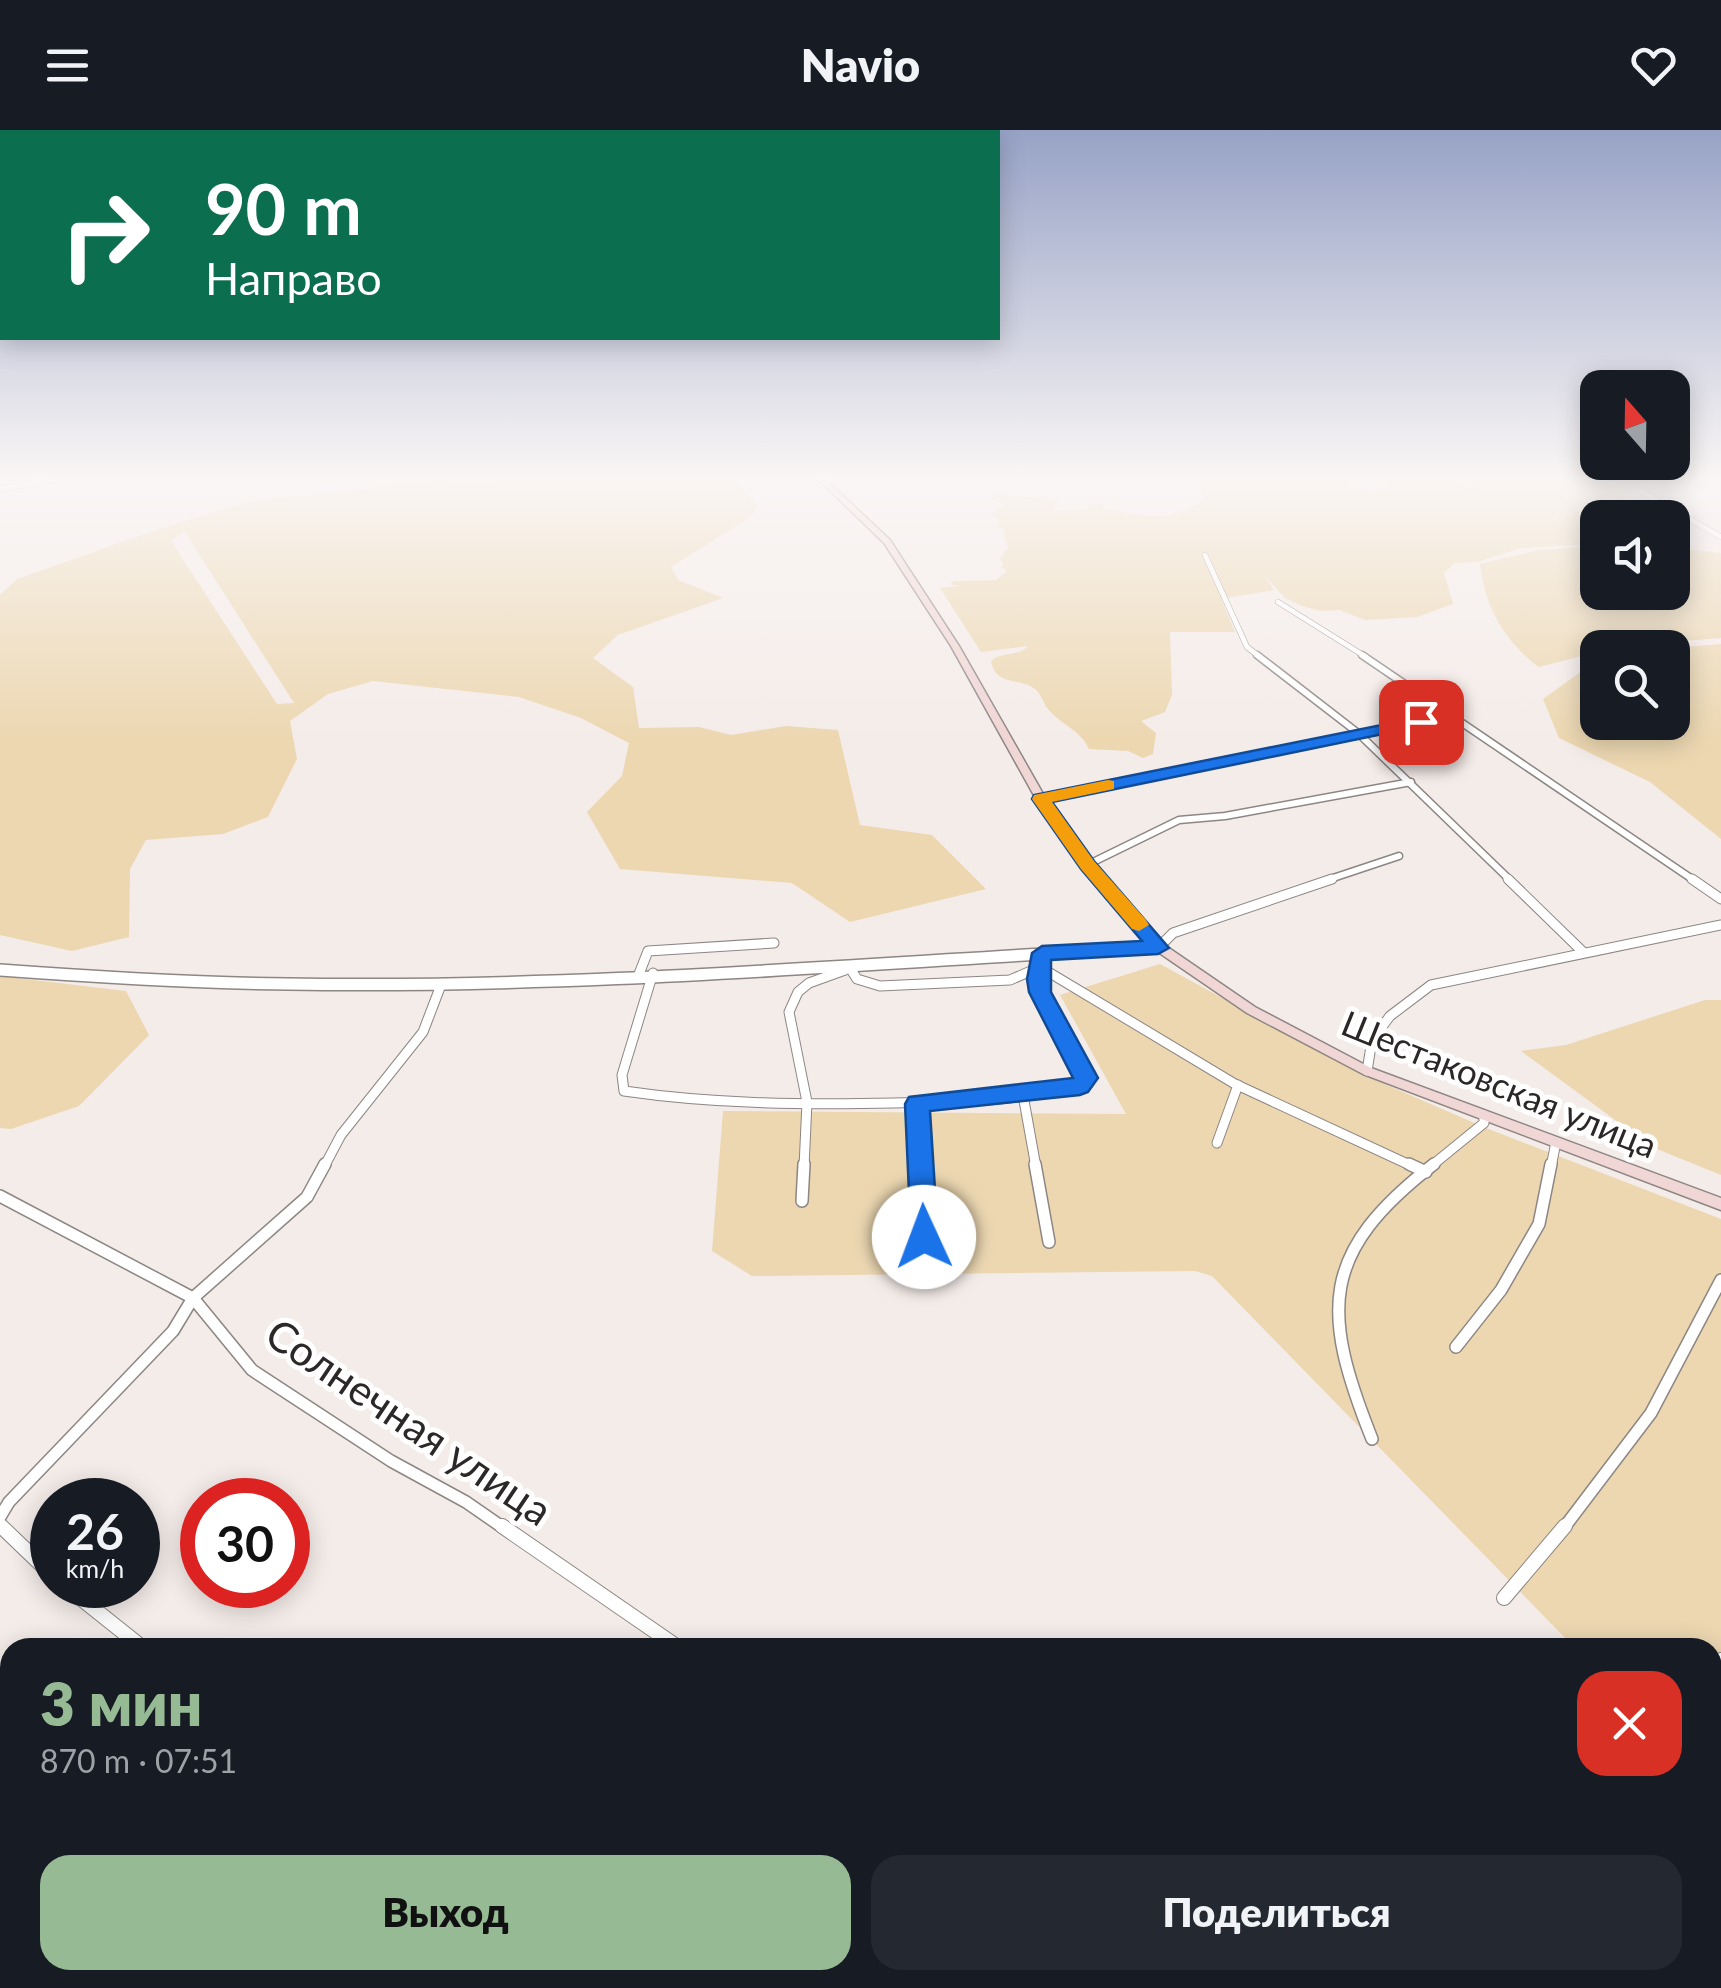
<!DOCTYPE html>
<html lang="ru">
<meta charset="utf-8">
<style>
:root{--surface:#171b24;--page:#242831;--text:#f1f3f6;--muted:#9ea1a6;--accent:#96ba93}
body{margin:0;font-family:Lato,sans-serif;background:var(--page);color:var(--text);height:100vh;display:flex;flex-direction:column;font-size:38px;white-space:nowrap}
*{box-sizing:border-box;margin:0}
p{font-size:32px;color:var(--muted)}
.icon{flex:none;width:55px;height:55px;fill:none;stroke:currentColor;stroke-width:2;stroke-linecap:round;stroke-linejoin:round}
.map{position:relative;flex:1;overflow:hidden}
.sheet{position:absolute;left:0px;top:1508px;width:1722px;height:352px;display:flex;flex-direction:column;background:var(--surface);border-radius:30px 30px 0 0;box-shadow:0 5px 25px #0003}
.sheet>*{flex:none}
.top-card{position:absolute;left:0px;top:0px;width:1000px;height:210px;box-shadow:0 5px 25px #0003;background:#0b6e4f;color:#fff;overflow:hidden}
.needle{width:65px;rotate:340deg}
.buttons{position:absolute;left:1580px;top:240px;display:grid;gap:20px}
.buttons a{display:grid;place-items:center;width:110px;height:110px;border-radius:20px;background:var(--surface);box-shadow:0 5px 25px #0003;font-size:50px}
.speed{position:absolute;left:30px;top:1348px;display:flex;gap:20px;font-size:50px;font-weight:700;text-align:center}
.speed>*{display:grid;place-content:center;width:130px;height:130px;border-radius:50%;background:var(--surface);box-shadow:0 5px 25px #0003;line-height:1}
.speed small{font-size:25px;font-weight:400}
.speed .limit{border:15px solid #d22;background:#fff;color:#111}
.pin{position:absolute;display:grid;place-items:center;width:85px;height:85px;color:#fff;margin:-42px;border-radius:20px;box-shadow:0 5px 15px #0006}
.me{position:absolute;width:110px;margin:-55px;rotate:358deg;stroke-linejoin:round;filter:drop-shadow(0 0 8px #0008)}
.turn{display:flex;align-items:center;gap:35px;height:210px;padding:0 40px;font-size:45px}
.turn .icon{width:130px;height:130px;stroke-width:2.5}
.turn b{display:block;font-size:70px;line-height:85px}
.round{display:grid;place-items:center;flex:none;width:105px;height:105px;border-radius:30px;background:var(--page)}
.headline{display:flex;align-items:center;justify-content:space-between;height:170px;padding:0 40px}
h1{font-size:60px;font-weight:800;line-height:75px;color:var(--accent)}
.action{display:flex;gap:20px;margin-top:auto;padding:20px 40px}
.action a{flex:1;height:115px;border-radius:30px;background:var(--accent);color:#111;font-size:40px;font-weight:800;line-height:115px;text-align:center}
.action a+a{background:var(--page);color:var(--text)}
header{display:flex;justify-content:space-between;align-items:center;height:130px;padding:0 40px;background:var(--surface);font-size:45px;font-weight:800}
.map>svg:first-child{display:block}
</style>
<header><svg class="icon" aria-label="menu" viewBox="0 0 24 24"><path d="M4 6h16M4 12h16M4 18h16"/></svg>Navio<svg class="icon" aria-label="heart" viewBox="0 0 24 24"><path d="M12 20l-8-8c-3-5 5-10 8-4 3-6 11-1 8 4z"/></svg></header>
<div class="map">
<svg width="1721" height="1858" viewBox="0 0 1721 1858">
<rect width="100%" height="100%" fill="#f4ece9"/>
<g fill="#ecd7b1" fill-rule="evenodd">
<path d="M 504,349 L 732,349 L 758,375 L 748,389 L 671,437 L 678,450 L 723,468 L 618,505 L 593,528 L 633,557 L 639,598 L 699,597 L 731,605 L 786,596 L 838,600 L 860,695 L 932,705 L 986,759 L 850,792 L 792,753 L 620,739 L 587,682 L 622,646 L 629,613 L 581,588 L 519,567 L 373,551 L 328,564 L 290,591 L 297,629 L 268,687 L 223,704 L 146,710 L 130,739 L 129,807 L 72,821 L 0,805 L 0,465 L 17,449 C 72,431 259,357 305,367 C 346,362 387,355 429,353 C 459,351 476,362 504,349 ZM 184,402 L 185,402 L 294,573 L 277,574 L 171,411 Z"/>
<path d="M 1209,349 C 1253,355 1295,349 1340,349 C 1352,361 1373,364 1388,358 L 1387,349 L 1457,352 L 1478,364 L 1471,355 L 1474,349 L 1596,349 L 1662,387 L 1598,388 L 1597,414 L 1521,418 L 1477,432 L 1455,433 L 1444,443 L 1453,474 L 1417,487 L 1365,490 L 1340,480 L 1321,481 L 1302,476 L 1285,468 L 1265,446 L 1274,460 L 1221,469 L 1235,502 L 1170,502 L 1172,565 L 1165,582 L 1141,591 L 1156,603 L 1153,624 L 1143,628 L 1128,621 L 1089,619 C 1081,600 1061,595 1048,579 C 1043,573 1042,565 1035,559 C 1019,547 996,557 991,531 C 1001,521 1019,527 1028,516 L 981,522 L 940,458 L 959,456 L 950,454 L 954,451 L 996,450 L 1007,441 L 1001,437 L 1004,434 L 1000,429 L 1008,417 L 1003,404 L 1006,400 L 997,396 L 1001,391 L 991,385 L 1005,375 L 989,368 L 996,365 L 1053,369 L 1059,372 L 1053,377 L 1057,381 L 1088,379 L 1088,374 L 1106,374 L 1102,378 C 1139,385 1174,395 1204,369 L 1200,353 Z"/>
<path d="M 1597,416 L 1598,462 L 1672,462 L 1673,418 L 1721,423 L 1721,508 L 1598,518 L 1597,522 L 1539,537 C 1504,511 1485,477 1480,434 L 1538,420 Z"/>
<polygon points="1721,514 1721,709 1650,652 1559,608 1543,569 1597,530 1598,592 1672,592 1673,518"/>
<polygon points="1160,834 1364,945 1486,998 1721,1089 1721,1669 1713,1660 1712,1518 1574,1517 1212,1146 1195,1141 752,1146 712,1121 723,981 1126,984 1060,865"/>
<polygon points="0,846 126,861 149,905 79,976 11,999 0,998"/>
<polygon points="1705,870 1721,870 1721,1045 1652,1017 1521,921 1566,915"/>
</g>
<g fill="none" stroke-linecap="round" stroke-linejoin="round">
<defs>
<g id="minor-far4">
<polyline points="1620,349 1721,407"/>
<polyline points="1656,349 1721,354"/>
<polyline points="0,359 60,349"/>
<polyline points="1205,425 1247,517 1260,527"/>
<polyline points="1278,472 1366,527"/>
</g>
<g id="minor-far3">
<polyline points="1257,525 1358,603 1511,751"/>
<polyline points="1362,525 1695,751"/>
<polyline points="1041,669 1453,586"/>
<polyline points="1087,735 1179,690 1225,686 1411,652"/>
<polyline points="1324,751 1399,726"/>
</g>
<g id="minor-far2">
<polyline points="1508,749 1583,822"/>
<polyline points="1692,749 1721,769"/>
<polyline points="1159,817 1173,803 1332,749"/>
<polyline points="850,838 857,849 880,856 1010,850 1040,837 1235,954 1414,1037"/>
<path d="M 653,843 L 622,945 L 624,961 C 713,974 804,975 894,973 C 959,972 1025,972 1086,952 L 1040,863 L 1042,823"/>
<polyline points="639,844 648,821 774,813"/>
<polyline points="1367,941 1372,910 1390,886 1431,855 1721,795"/>
<polyline points="1023,965 1036,1037"/>
<polyline points="917,974 920,1037"/>
<polyline points="1217,1013 1238,955"/>
<polyline points="324,1037 341,1005 423,902 441,855"/>
<polyline points="804,1037 807,972 789,882 798,862 809,853 845,840"/>
<polyline points="1430,1037 1484,993 1484,985"/>
<polyline points="1551,1037 1556,1012"/>
</g>
<g id="minor-far1">
<polyline points="920,1034 924,1107"/>
<polyline points="1035,1034 1049,1112"/>
<polyline points="1409,1034 1426,1042"/>
<polyline points="0,1066 193,1168 252,1240 391,1331 466,1372 505,1399"/>
<polyline points="802,1071 804,1034"/>
<polyline points="1456,1217 1501,1160 1539,1094 1551,1034"/>
<path d="M 1372,1309 C 1321,1181 1319,1123 1434,1034"/>
<polyline points="0,1387 9,1372 173,1201 193,1168 307,1067 325,1034"/>
<polyline points="0,1394 2,1399"/>
<polyline points="1563,1399 1651,1283 1721,1150"/>
</g>
<g id="minor">
<polyline points="1,1396 52,1445"/>
<polyline points="502,1396 679,1518"/>
<polyline points="64,1455 143,1518"/>
<polyline points="1504,1468 1565,1396"/>
<polyline points="1712,1542 1721,1530"/>
<polyline points="0,1814 10,1820"/>
<polyline points="57,1850 69,1858"/>
<polyline points="595,1850 603,1858"/>
<polyline points="1121,1850 1131,1858"/>
</g>
<path id="tertiary" d="M 0,840 C 96,847 192,853 288,854 C 578,859 869,833 1159,817"/>
<polygon id="secondary" points="818,349 825,349 890,410 959,516 1046,669 1091,733 1163,814 1255,877 1371,938 1721,1068 1721,1080 1363,944 1247,883 1155,820 1083,737 1036,669 951,516 884,413"/>
</defs>
<use href="#minor-far4" stroke="#8d8683" stroke-width="6"/>
<use href="#minor-far3" stroke="#8d8683" stroke-width="9"/>
<use href="#minor-far2" stroke="#8d8683" stroke-width="11"/>
<use href="#minor-far1" stroke="#8d8683" stroke-width="14"/>
<use href="#minor" stroke="#8d8683" stroke-width="16"/>
<use href="#tertiary" stroke="#8d8683" stroke-width="14"/>
<use href="#secondary" stroke="#8d8683" stroke-width="3"/>
<use href="#minor-far4" stroke="#fff" stroke-width="5"/>
<use href="#minor-far3" stroke="#fff" stroke-width="6"/>
<use href="#minor-far2" stroke="#fff" stroke-width="9"/>
<use href="#minor-far1" stroke="#fff" stroke-width="11"/>
<use href="#minor" stroke="#fff" stroke-width="14"/>
<use href="#tertiary" stroke="#fff" stroke-width="11"/>
<use href="#secondary" fill="#f0d6d5" fill-rule="evenodd"/>
</g>
<linearGradient id="sky" x2="0" y2="1"><stop stop-color="#97a2c6"/><stop offset="0.57" stop-color="#faf6f5"/><stop offset="1" stop-color="#faf6f5" stop-opacity="0"/></linearGradient>
<rect width="1721" height="609" fill="url(#sky)"/>
<polygon fill="#1a73e8" stroke="#114b97" stroke-width="2.5" points="1421,587 1429,592 1427,595 1052,672 1094,731 1169,818 1158,824 1051,830 1051,862 1098,948 1088,962 1080,965 930,981 938,1107 934,1115 924,1118 915,1115 911,1107 905,974 909,967 1073,948 1029,862 1027,849 1032,823 1042,816 1142,811 1081,739 1032,669 1034,665"/>
<polygon fill="#f59e0b" points="1108,650 1114,651 1114,659 1052,672 1094,731 1146,790 1149,795 1139,801 1132,799 1081,739 1032,669 1034,665"/>
<g text-anchor="middle" stroke-width="10" stroke-linejoin="round" paint-order="stroke">
<g font-size="35" fill="#2b2827" stroke="#fff">
<text transform="translate(1499 955) rotate(22)" y="12">Шестаковская улица</text>
</g>
<g font-size="42" fill="#2b2827" stroke="#fff">
<text transform="translate(409 1292) rotate(34)" y="15">Солнечная улица</text>
</g>
</g>
</svg>
<div class="buttons">
<a><svg class="needle" viewBox="-14 -14 28 28"><path d="M0-13l5 13h-10z" fill="#e53935"/><path d="M0 13l5-13h-10z" fill="#9ea1a6"/></svg></a>
<a><svg class="icon" aria-label="sound" viewBox="0 0 24 24"><path d="M4 9h4l5-4v14l-5-4H4zM17 9q2 3 0 6"/></svg></a>
<a><svg class="icon" aria-label="search" viewBox="0 0 24 24"><circle cx="10" cy="10" r="6"/><path d="M15 15l6 6"/></svg></a>
</div>
<div class="speed"><div>26<small>km/h</small></div><div class="limit">30</div></div>
<div class="pin" style="left:1421px;top:592px;background:#d93025"><svg class="icon" aria-label="arrive" viewBox="0 0 24 24"><path d="M6 21V4h12l-3 4 3 4H6"/></svg></div>
<svg class="me" style="left:924px;top:1107px" viewBox="-20 -20 40 40"><circle r="19" fill="#fff"/><path d="M0-13L10 11 0 6-10 11z" fill="#1a73e8"/></svg>
<div class="top-card">
<div class="turn"><svg class="icon" aria-label="right" viewBox="0 0 24 24"><path d="M7 20v-9h11M14 6l5 5-5 5"/></svg><div><b>90 m</b>Направо</div></div>
</div>
<section class="sheet">
<div class="headline"><div><h1>3 мин</h1><p>870 m · 07:51</p></div><a class="round" style="background:#d93025;color:#fff"><svg class="icon" aria-label="close" viewBox="0 0 24 24"><path d="M6 6l12 12M18 6L6 18"/></svg></a></div>
<div class="action"><a>Выход</a><a>Поделиться</a></div>
</section>
</div>
